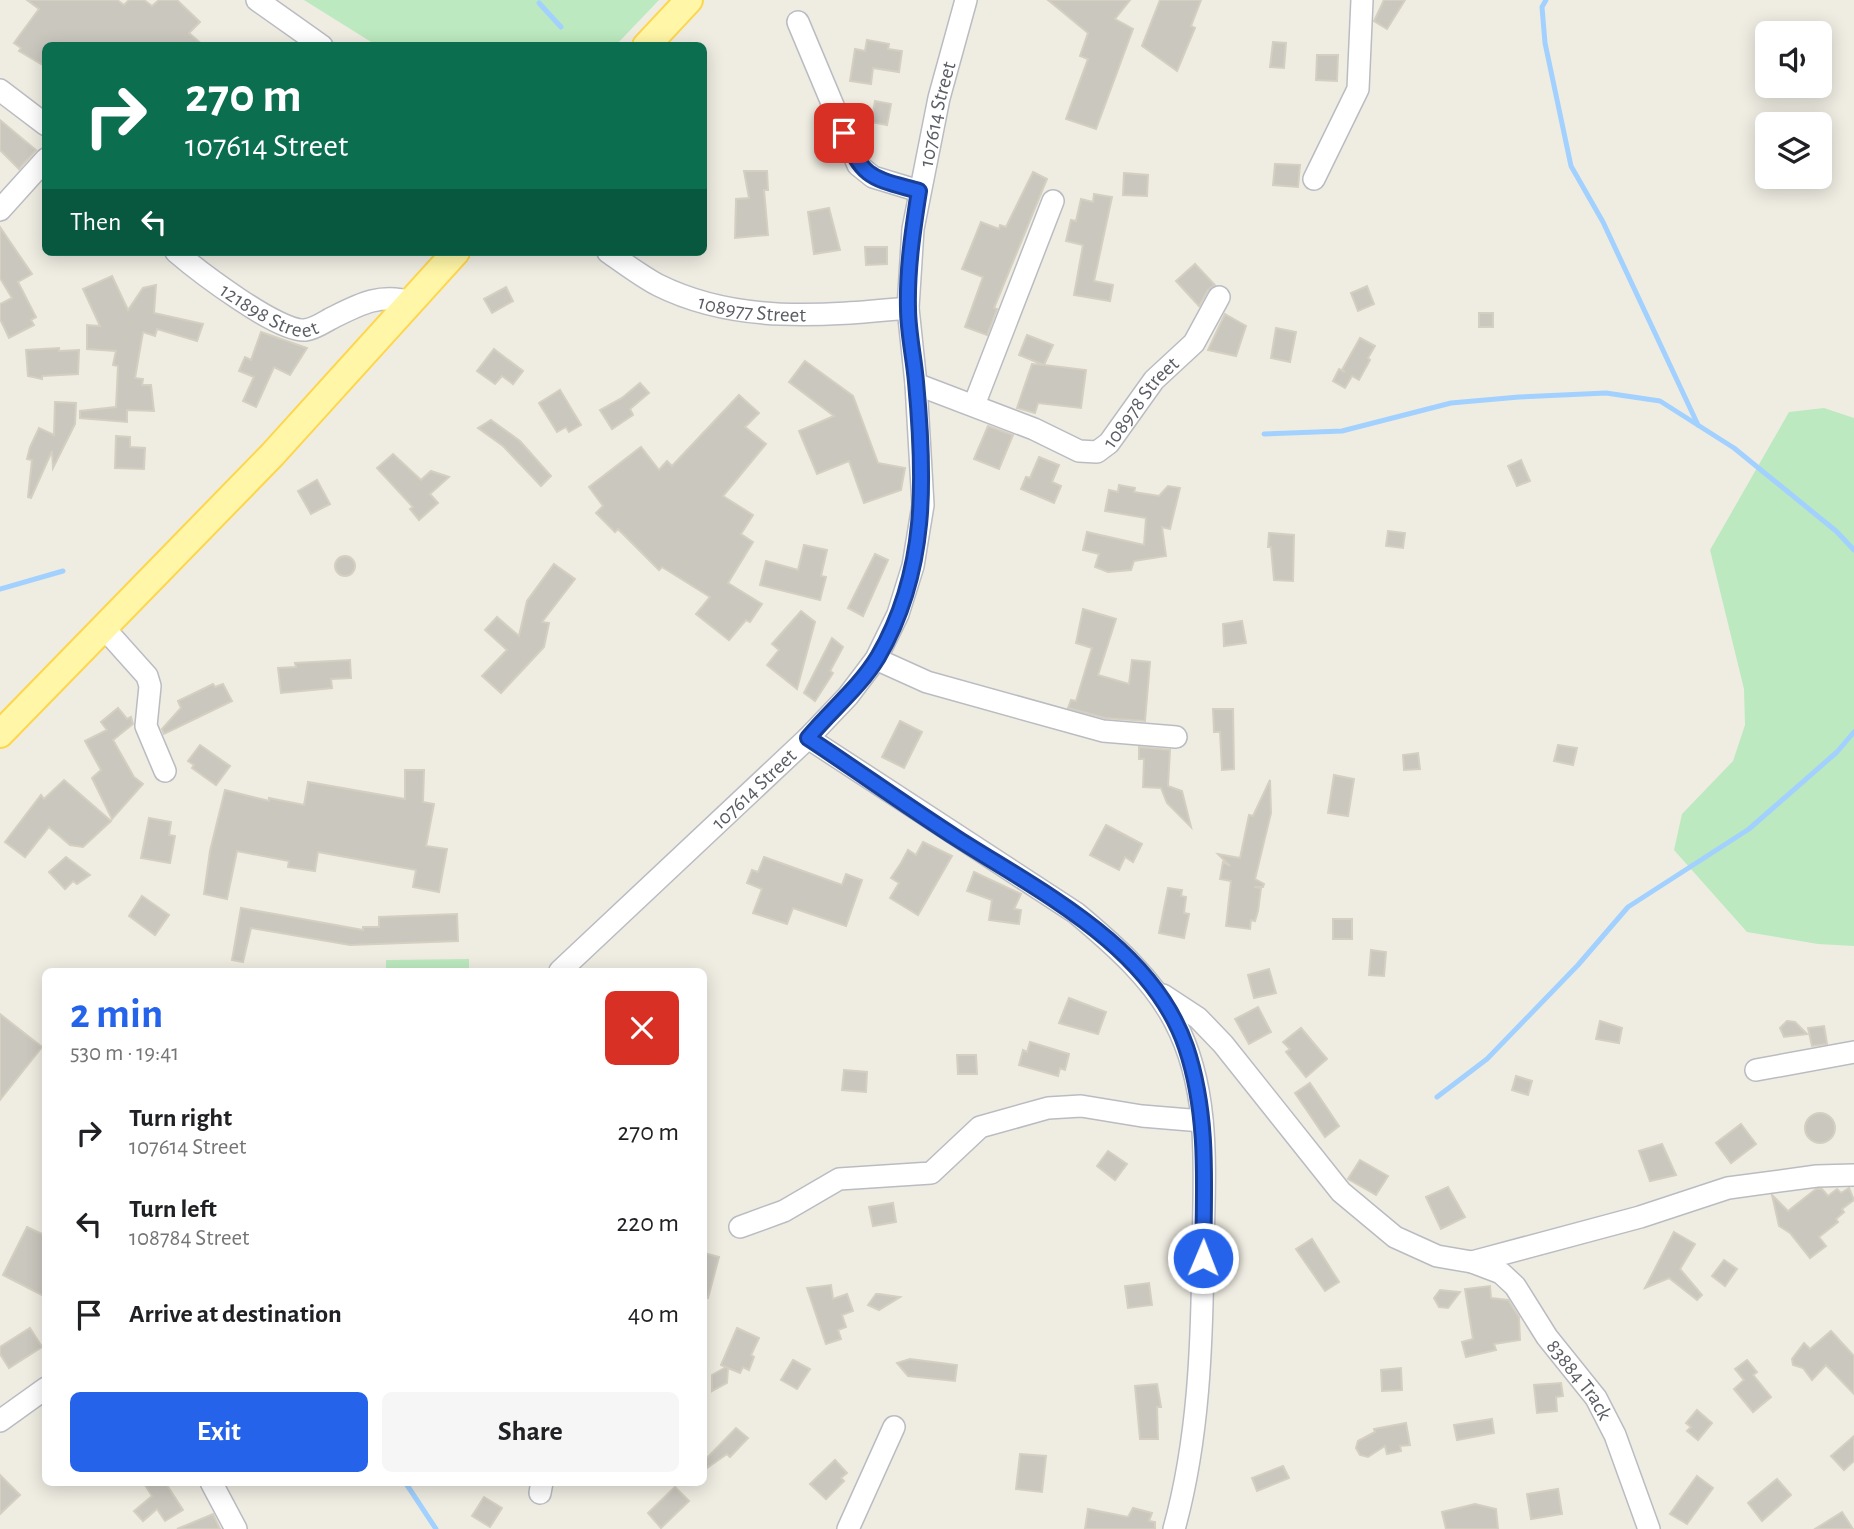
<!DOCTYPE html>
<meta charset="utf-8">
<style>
:root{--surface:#fff;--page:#f6f6f6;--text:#202124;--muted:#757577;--accent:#2563eb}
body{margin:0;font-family:"Alegreya Sans",sans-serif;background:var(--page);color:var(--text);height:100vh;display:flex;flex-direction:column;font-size:26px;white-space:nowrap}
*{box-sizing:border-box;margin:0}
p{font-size:23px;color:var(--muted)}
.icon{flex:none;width:38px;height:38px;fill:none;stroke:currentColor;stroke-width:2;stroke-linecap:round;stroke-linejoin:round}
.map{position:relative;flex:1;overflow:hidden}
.sheet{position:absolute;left:42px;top:968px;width:665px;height:518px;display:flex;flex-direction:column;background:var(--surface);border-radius:10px;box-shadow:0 4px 18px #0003}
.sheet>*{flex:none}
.top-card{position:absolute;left:42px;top:42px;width:665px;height:214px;border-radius:10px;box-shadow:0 4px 18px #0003;background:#0b6e4f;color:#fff;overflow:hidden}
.fabs{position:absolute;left:1755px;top:21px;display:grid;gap:14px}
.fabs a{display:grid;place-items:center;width:77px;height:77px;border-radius:10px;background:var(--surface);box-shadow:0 4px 18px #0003;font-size:35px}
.pin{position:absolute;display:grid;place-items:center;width:60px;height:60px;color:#fff;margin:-30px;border-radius:14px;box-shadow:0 4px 10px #0006}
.me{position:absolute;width:77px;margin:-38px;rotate:1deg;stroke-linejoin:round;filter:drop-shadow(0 0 5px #0008)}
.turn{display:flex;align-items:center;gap:24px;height:147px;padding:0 28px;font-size:32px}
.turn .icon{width:91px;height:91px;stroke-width:2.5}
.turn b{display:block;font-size:49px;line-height:60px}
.then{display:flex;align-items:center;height:66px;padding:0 28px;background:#0003;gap:14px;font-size:26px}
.round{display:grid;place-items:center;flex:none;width:74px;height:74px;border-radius:10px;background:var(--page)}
.head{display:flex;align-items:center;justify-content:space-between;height:119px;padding:0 28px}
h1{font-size:42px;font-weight:700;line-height:52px;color:var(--accent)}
.cta{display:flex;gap:14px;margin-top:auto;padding:14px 28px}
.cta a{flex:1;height:80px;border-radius:10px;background:var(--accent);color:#fff;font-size:28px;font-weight:700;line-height:80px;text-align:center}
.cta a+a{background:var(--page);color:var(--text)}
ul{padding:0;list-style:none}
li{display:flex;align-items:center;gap:21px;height:91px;padding:0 28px}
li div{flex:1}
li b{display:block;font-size:26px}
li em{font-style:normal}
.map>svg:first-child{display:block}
</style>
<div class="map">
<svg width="1854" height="1529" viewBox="0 0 1854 1529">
<rect width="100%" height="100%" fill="#efede2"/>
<g fill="#bce9bf">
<polygon points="304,0 659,0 616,45 376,45"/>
<polygon points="1824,408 1854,418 1854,946 1818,944 1747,932 1674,850 1682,814 1733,761 1745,725 1744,689 1710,550 1789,412"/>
<polygon points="469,959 469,971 386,971 386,960"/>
</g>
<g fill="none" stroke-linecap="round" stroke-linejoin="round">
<g stroke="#a2d1ff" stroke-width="5">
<polyline points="1546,0 1542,7 1545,43 1571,166 1603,222 1698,425"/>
<polyline points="539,3 561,27"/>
<polyline points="1264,434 1342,431 1451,403 1519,397 1606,393 1660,401 1734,448 1836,531 1854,550"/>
<polyline points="0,589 63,571"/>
<polyline points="1437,1097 1487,1059 1578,965 1628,907 1749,829 1837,752 1854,732"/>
<polyline points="405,1482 436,1529"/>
</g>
</g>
<g fill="#cac7bf" stroke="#d4cfc0" stroke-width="2">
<polygon points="27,0 117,0 124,5 129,0 144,0 152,6 159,0 177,0 200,22 189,33 204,46 46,46 46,67 19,51 21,48 14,43 39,9"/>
<polygon points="1048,0 1130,0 1115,19 1133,29 1096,129 1066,119 1088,59 1080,56 1088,33"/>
<polygon points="1160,0 1201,0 1191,26 1195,28 1177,71 1142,46"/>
<polygon points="1384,0 1405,0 1387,29 1374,21"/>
<polygon points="867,40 889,44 888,49 902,51 899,72 873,68 871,84 850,81 855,49 865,51"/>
<polygon points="1273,42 1286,43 1284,68 1270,67"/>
<polygon points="1317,55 1338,55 1337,81 1316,80"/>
<polygon points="875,101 891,104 887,125 871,122"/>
<polygon points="0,120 36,150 19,169 0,150"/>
<polygon points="1275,164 1300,165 1298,187 1273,185"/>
<polygon points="744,171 767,171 768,190 764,190 768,235 735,238 736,199 749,198"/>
<polygon points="1033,172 1047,179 994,308 997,309 987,335 965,327 983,277 962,269 981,222 999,229 1000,225 1006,227"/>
<polygon points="1124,173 1148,175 1147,196 1123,195"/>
<polygon points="1094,194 1112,197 1094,281 1113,285 1110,301 1074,295 1083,245 1066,241 1071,220 1076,221 1081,199 1093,202"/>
<polygon points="829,208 840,250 814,254 808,212"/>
<polygon points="0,227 32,274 18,282 36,317 31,320 34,325 9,338 0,319 0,304 12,298 0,278"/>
<polygon points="865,247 887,247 887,264 866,265"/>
<polygon points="1195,264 1215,285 1208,290 1199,306 1176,281"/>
<polygon points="112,276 128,310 143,288 156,285 154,313 203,324 197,341 157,329 155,336 143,332 135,378 143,379 142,385 151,385 154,411 127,410 127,422 80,418 80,411 116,407 118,366 113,365 116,351 87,349 87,325 100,326 83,289"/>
<polygon points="1367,286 1374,304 1358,311 1351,293"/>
<polygon points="506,287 513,301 492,313 484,299"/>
<rect x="1479" y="313" width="14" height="14"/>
<polygon points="1225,314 1246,326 1236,356 1208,350"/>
<polygon points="1276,328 1296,332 1290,362 1271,358"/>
<polygon points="261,332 307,348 290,375 274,367 256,407 243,401 254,377 239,371 245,357 251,360"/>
<polygon points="1027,335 1053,345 1044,365 1086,370 1081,408 1038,403 1035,413 1017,408 1032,364 1044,365 1019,355"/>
<polygon points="1360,338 1375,346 1368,358 1370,360 1359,380 1352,376 1345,388 1333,381 1339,369 1345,372 1342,370"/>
<polygon points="59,348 59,351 79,350 78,374 42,376 42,379 28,376 26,350"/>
<polygon points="494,349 523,371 513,384 502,376 495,384 477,371"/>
<polygon points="805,361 853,396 878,463 905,468 901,490 864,503 849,461 817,474 799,431 834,416 789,382"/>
<polygon points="640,383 649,393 630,409 633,415 612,429 600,410 622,398"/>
<polygon points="560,390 581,425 569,432 566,427 557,432 539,403"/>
<polygon points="739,395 759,413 745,427 766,444 723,496 753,515 741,534 753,542 728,583 762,604 750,622 746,620 729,640 696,614 710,597 662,567 659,570 618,529 615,532 596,513 603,506 589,487 641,447 659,470 667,461 672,466"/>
<polygon points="55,402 76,403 75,424 53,468 52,451 31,498 28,497 32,460 27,459 30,447 39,428 54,435"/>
<polygon points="491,420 520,441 551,476 541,486 503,446 478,428"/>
<polygon points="988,426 1013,435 999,469 974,459"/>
<polygon points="116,436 130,437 130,447 145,448 144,469 115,468"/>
<polygon points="393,454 421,480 431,471 449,477 430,494 438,503 419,520 410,509 413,507 377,468"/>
<polygon points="1039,457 1059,465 1052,482 1061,486 1054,503 1021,489 1026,477 1030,478"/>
<polygon points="1521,460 1530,481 1517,486 1508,466"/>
<polygon points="317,480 330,504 311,514 298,491"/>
<polygon points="1119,485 1135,488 1134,492 1159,496 1168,486 1180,488 1170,529 1162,527 1166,556 1134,561 1131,570 1108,572 1095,567 1099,554 1083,550 1087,532 1144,545 1146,518 1105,511 1109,490 1118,492"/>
<polygon points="1388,531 1405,533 1403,548 1386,546"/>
<polygon points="1269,533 1294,535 1293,581 1274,580 1271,547 1268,547"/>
<polygon points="804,545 827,550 821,576 826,577 820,600 760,585 766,561 798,570"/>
<polygon points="875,554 888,560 863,616 848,608"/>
<circle cx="345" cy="566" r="10"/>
<polygon points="554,564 575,579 542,622 549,623 544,647 501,693 482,676 507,650 485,630 497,617 519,636 527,601"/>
<polygon points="1083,609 1116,619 1098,675 1129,684 1132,660 1150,662 1145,721 1105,718 1068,708 1071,700 1076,701 1092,648 1076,643"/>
<polygon points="801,611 815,622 797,689 767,665 779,650 772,644"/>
<polygon points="1242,621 1246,643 1224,646 1223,624"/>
<polygon points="832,638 843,647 830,671 833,673 815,701 804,693"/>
<polygon points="350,660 351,678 331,679 332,688 281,693 278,668 296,667 295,663"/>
<polygon points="213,684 215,687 223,684 232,701 164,734 162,729 181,708 178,701"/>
<polygon points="118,708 127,719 131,717 133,724 113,740 134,777 143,784 112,819 92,778 101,770 85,741 107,730 101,722"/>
<polygon points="1213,709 1233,709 1234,769 1222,770 1220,732 1214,732"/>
<polygon points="900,721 922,732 904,768 882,757"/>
<polygon points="200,745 230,766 216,785 192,768 194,765 188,761"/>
<polygon points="1558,745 1577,748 1573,765 1554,761"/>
<polygon points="1139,747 1170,750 1168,786 1182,791 1191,827 1167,803 1161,788 1143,787 1144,759 1139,759"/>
<polygon points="1418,753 1420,769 1404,770 1403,755"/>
<polygon points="405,770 424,770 423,802 434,804 426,846 447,849 439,892 413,887 416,870 318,852 315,871 288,867 289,861 237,851 227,899 204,894 210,851 225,790 269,801 269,798 304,805 308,782 405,799"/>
<polygon points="1334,775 1354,779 1348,816 1328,813"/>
<polygon points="64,780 111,821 83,847 70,845 49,827 25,857 5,842 41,795 44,799"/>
<polygon points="1270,780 1271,813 1255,879 1264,884 1263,887 1254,887 1261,888 1258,911 1255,921 1251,920 1250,929 1226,926 1231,881 1220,879 1223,862 1230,866 1218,854 1240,858 1249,815 1253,816"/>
<polygon points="149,818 171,822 169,835 175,836 170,863 141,858"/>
<polygon points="1106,825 1142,844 1133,862 1125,857 1119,870 1090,855"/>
<polygon points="923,842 952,856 918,915 890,898 899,883 891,878 901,863 908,850 916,855"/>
<polygon points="66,857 90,875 77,884 73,881 65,889 49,872"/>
<polygon points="764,857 842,885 846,874 862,880 846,926 793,908 787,924 753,913 762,889 747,883 752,870 758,872"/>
<polygon points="974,872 1021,894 1014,909 1021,910 1019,924 989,920 992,900 967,891"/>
<polygon points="1168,888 1182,890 1181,896 1186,897 1184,913 1189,914 1184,938 1159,933"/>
<polygon points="142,896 169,915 155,935 129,916"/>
<polygon points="241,908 363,930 363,927 379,927 379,917 457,914 458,941 350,945 251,928 243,962 232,960"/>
<rect x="1333" y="919" width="19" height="20"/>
<polygon points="1371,950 1386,952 1384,976 1369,975"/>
<polygon points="1269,969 1276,993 1254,998 1248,975"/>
<polygon points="1069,998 1106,1012 1098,1034 1059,1023"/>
<polygon points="1258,1007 1271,1032 1249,1044 1235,1019"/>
<polygon points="0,1014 42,1047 0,1100"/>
<polygon points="1600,1021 1622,1028 1619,1043 1596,1039"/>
<polygon points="1787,1021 1795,1022 1807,1034 1784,1037 1780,1028"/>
<polygon points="1824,1026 1827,1044 1812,1046 1808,1028"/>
<polygon points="1301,1028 1327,1059 1306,1077 1286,1052 1290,1049 1283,1042"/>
<polygon points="1030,1042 1069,1054 1065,1070 1060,1068 1058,1076 1019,1065 1023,1050 1027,1052"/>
<polygon points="957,1055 976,1055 977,1074 958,1074"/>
<polygon points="844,1070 867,1072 866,1092 842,1090"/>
<polygon points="1516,1076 1532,1081 1528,1095 1512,1090"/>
<polygon points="1310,1083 1339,1126 1325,1137 1295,1093"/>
<circle cx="1820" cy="1128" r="15"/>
<polygon points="1741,1124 1756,1144 1731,1163 1716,1143"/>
<polygon points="1662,1144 1676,1175 1650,1181 1639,1151"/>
<polygon points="1108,1151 1127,1164 1115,1180 1097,1166"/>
<polygon points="1360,1160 1388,1176 1376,1195 1348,1179"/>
<polygon points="1448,1187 1465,1217 1441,1229 1426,1197"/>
<polygon points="1849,1188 1854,1200 1842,1209 1844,1212 1836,1219 1838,1222 1819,1237 1826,1246 1810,1258 1790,1233 1779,1226 1772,1195 1788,1211 1816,1189 1822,1189 1828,1196 1837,1189 1841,1193"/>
<polygon points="893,1203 896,1222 873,1226 869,1207"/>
<polygon points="27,1227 46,1236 46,1297 3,1275"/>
<polygon points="1674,1232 1695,1244 1680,1269 1702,1295 1697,1300 1669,1278 1645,1288"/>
<polygon points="1312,1239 1339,1282 1325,1291 1296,1249"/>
<polygon points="704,1253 719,1257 708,1298 704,1297"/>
<polygon points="1724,1260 1737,1269 1725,1286 1712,1276"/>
<polygon points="1149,1283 1152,1305 1128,1308 1125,1286"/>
<polygon points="831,1285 833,1299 847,1294 853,1311 842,1315 846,1327 838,1330 841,1339 826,1344 807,1288"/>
<polygon points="1490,1286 1491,1298 1508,1300 1519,1317 1520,1340 1494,1344 1496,1350 1466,1357 1462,1342 1473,1339 1465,1289"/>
<polygon points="1440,1290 1460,1292 1448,1308 1439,1307 1434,1298"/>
<polygon points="876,1294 879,1294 900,1297 879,1310 868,1305"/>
<polygon points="30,1328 42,1347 9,1368 0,1354 0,1347"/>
<polygon points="737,1328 759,1338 751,1355 754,1357 749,1370 743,1367 740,1373 728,1368 727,1383 712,1391 712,1375 726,1367 721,1365"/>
<polygon points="1831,1331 1854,1356 1854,1394 1826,1365 1812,1380 1803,1368 1793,1365 1792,1359 1804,1343 1810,1349"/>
<polygon points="910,1359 957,1365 955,1381 908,1376 897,1363"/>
<polygon points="793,1360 810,1369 797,1389 781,1380"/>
<polygon points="1747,1360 1757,1372 1753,1375 1771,1397 1753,1412 1734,1389 1744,1380 1735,1369"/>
<polygon points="1401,1368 1402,1390 1382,1391 1381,1370"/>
<polygon points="1561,1383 1563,1396 1556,1397 1557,1411 1537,1413 1534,1385"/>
<polygon points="1157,1384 1161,1407 1157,1407 1158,1439 1140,1439 1135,1386"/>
<polygon points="1697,1410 1712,1423 1698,1440 1687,1431 1691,1427 1686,1423"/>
<polygon points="1492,1419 1494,1433 1457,1440 1454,1425"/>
<polygon points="1406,1423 1410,1445 1400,1446 1401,1451 1387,1454 1385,1446 1368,1457 1360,1455 1356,1448 1358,1441 1375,1432 1374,1429"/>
<polygon points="736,1428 748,1438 730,1457 727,1454 704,1470 704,1461"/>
<polygon points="1854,1436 1854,1461 1844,1470 1831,1456"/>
<polygon points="1020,1454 1046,1456 1042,1492 1016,1489"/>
<polygon points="835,1460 847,1473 841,1478 844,1481 826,1499 810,1484"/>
<polygon points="1283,1466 1289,1478 1257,1491 1252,1478"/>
<polygon points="0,1475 20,1495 0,1514"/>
<polygon points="1697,1476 1713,1488 1687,1524 1670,1514"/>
<polygon points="1777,1479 1791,1495 1762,1521 1748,1503"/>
<polygon points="143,1482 165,1482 183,1510 165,1521 157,1509 143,1521 134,1511 152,1496"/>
<polygon points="675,1487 689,1501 661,1528 648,1513"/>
<polygon points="1558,1489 1562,1514 1531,1519 1527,1494"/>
<polygon points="484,1497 502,1508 490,1527 472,1516"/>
<polygon points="1475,1504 1496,1509 1498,1529 1446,1529 1442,1512"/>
<polygon points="1133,1508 1152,1513 1149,1521 1155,1522 1155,1529 1085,1529 1088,1509 1128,1517"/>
<polygon points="1842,1512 1853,1529 1815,1529"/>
<polygon points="213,1514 220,1529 177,1529"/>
</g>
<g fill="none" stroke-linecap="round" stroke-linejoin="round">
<defs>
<g id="minor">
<polyline points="257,0 322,46"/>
<polyline points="798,22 858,165 873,177 919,191"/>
<polyline points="0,90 46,125"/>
<polyline points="1314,179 1358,89 1362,0"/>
<polyline points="0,210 46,159"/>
<path id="s1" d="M 176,252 C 197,270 279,333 305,330 C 314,329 323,323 330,319 C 360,304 379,293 412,302"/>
<path id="s2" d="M 608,252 C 624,263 641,276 658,285 C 736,324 824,316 908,308"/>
<path id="s3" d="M 916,384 L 1034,429 L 1079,451 L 1097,452 L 1109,443 L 1154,380 L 1194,343 L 1219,297"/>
<polyline points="974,405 1053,201"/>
<polyline points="104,628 147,676 150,686 146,726 165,771"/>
<polyline points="876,659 927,682 1103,731 1176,737"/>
<path d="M 808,738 L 1076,913 C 1113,944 1153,979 1175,1022 C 1212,1092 1204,1175 1203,1251 C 1202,1343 1199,1439 1174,1529"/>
<path id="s4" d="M 560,971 L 808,738 L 848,696 L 876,659 L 898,614 L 913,566 L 923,505 L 916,384 L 908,308 L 913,229 L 939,98 L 966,0"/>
<polyline points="1163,995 1198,1018 1223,1044 1341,1192 1395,1237 1437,1256 1472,1262 1640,1217 1728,1188 1817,1176 1854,1175"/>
<polyline points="1756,1070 1854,1052"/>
<polyline points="740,1227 784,1211 839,1179 931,1173 980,1127 1048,1108 1081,1106 1142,1116 1202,1121"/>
<path id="s5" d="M 1472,1262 L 1501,1273 L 1515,1286 L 1547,1337 L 1596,1398 L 1615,1435 L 1649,1529"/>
<polyline points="0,1421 46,1388"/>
<polyline points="211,1482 236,1529"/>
<polyline points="540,1493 542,1482"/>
<polyline points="848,1529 894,1427"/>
</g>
<g id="major">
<polyline points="646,46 689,0"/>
<polyline points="0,734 272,455 456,252"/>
</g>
</defs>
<use href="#minor" stroke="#babcc2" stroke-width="24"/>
<use href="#major" stroke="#fed64c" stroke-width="30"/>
<use href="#minor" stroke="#fff" stroke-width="21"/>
<use href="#major" stroke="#fff6a7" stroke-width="26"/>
</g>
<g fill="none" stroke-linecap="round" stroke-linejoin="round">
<defs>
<path id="route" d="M 844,133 C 863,180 873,178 919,191 C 913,229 907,269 908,308 C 908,332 914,358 916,382 C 925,478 928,571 878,657 C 859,688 831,710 808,738 C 858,771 908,807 958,839 C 1041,892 1152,947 1186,1047 C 1209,1115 1204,1187 1203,1258"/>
</defs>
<use href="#route" stroke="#184099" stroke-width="18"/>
<use href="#route" stroke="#2563eb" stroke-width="12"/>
</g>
<g text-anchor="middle" stroke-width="6" stroke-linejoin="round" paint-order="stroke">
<g font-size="21" fill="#5a5e64" stroke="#fff">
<text dy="7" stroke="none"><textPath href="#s4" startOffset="1001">107614 Street</textPath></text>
<text dy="7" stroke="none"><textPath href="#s1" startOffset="112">121898 Street</textPath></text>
<text dy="7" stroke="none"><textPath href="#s2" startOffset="158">108977 Street</textPath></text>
<text dy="7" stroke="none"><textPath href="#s3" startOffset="261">108978 Street</textPath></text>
<text dy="7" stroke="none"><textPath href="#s4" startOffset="266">107614 Street</textPath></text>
<text dy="7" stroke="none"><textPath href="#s5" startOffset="164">83884 Track</textPath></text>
</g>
</g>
</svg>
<div class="fabs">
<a><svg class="icon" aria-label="sound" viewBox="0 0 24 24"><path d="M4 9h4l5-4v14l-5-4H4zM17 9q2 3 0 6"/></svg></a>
<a><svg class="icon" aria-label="layers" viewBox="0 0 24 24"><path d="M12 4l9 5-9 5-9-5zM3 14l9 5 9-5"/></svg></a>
</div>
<div class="pin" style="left:844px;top:133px;background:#d93025"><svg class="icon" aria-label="arrive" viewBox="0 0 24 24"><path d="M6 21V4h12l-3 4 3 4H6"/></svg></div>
<svg class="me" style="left:1203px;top:1258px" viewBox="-20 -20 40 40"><circle r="17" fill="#2563eb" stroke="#fff" stroke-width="3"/><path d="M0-11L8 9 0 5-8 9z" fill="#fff"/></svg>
<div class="top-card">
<div class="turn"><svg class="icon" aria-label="right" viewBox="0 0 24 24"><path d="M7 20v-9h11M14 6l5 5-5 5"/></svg><div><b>270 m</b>107614 Street</div></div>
<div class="then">Then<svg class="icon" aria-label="left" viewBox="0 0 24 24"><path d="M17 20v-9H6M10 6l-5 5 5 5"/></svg></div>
</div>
<section class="sheet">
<div class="head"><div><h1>2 min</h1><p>530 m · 19:41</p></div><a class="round" style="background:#d93025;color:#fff"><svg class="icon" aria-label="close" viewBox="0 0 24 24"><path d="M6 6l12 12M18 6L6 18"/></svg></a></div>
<ul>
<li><svg class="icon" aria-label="right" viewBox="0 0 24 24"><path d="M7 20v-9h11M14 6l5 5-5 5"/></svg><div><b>Turn right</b><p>107614 Street</p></div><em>270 m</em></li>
<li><svg class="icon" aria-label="left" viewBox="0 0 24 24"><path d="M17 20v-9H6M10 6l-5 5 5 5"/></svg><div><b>Turn left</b><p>108784 Street</p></div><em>220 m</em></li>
<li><svg class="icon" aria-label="arrive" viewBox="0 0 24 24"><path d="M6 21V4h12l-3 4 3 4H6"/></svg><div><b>Arrive at destination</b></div><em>40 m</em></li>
</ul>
<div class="cta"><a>Exit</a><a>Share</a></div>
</section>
</div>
